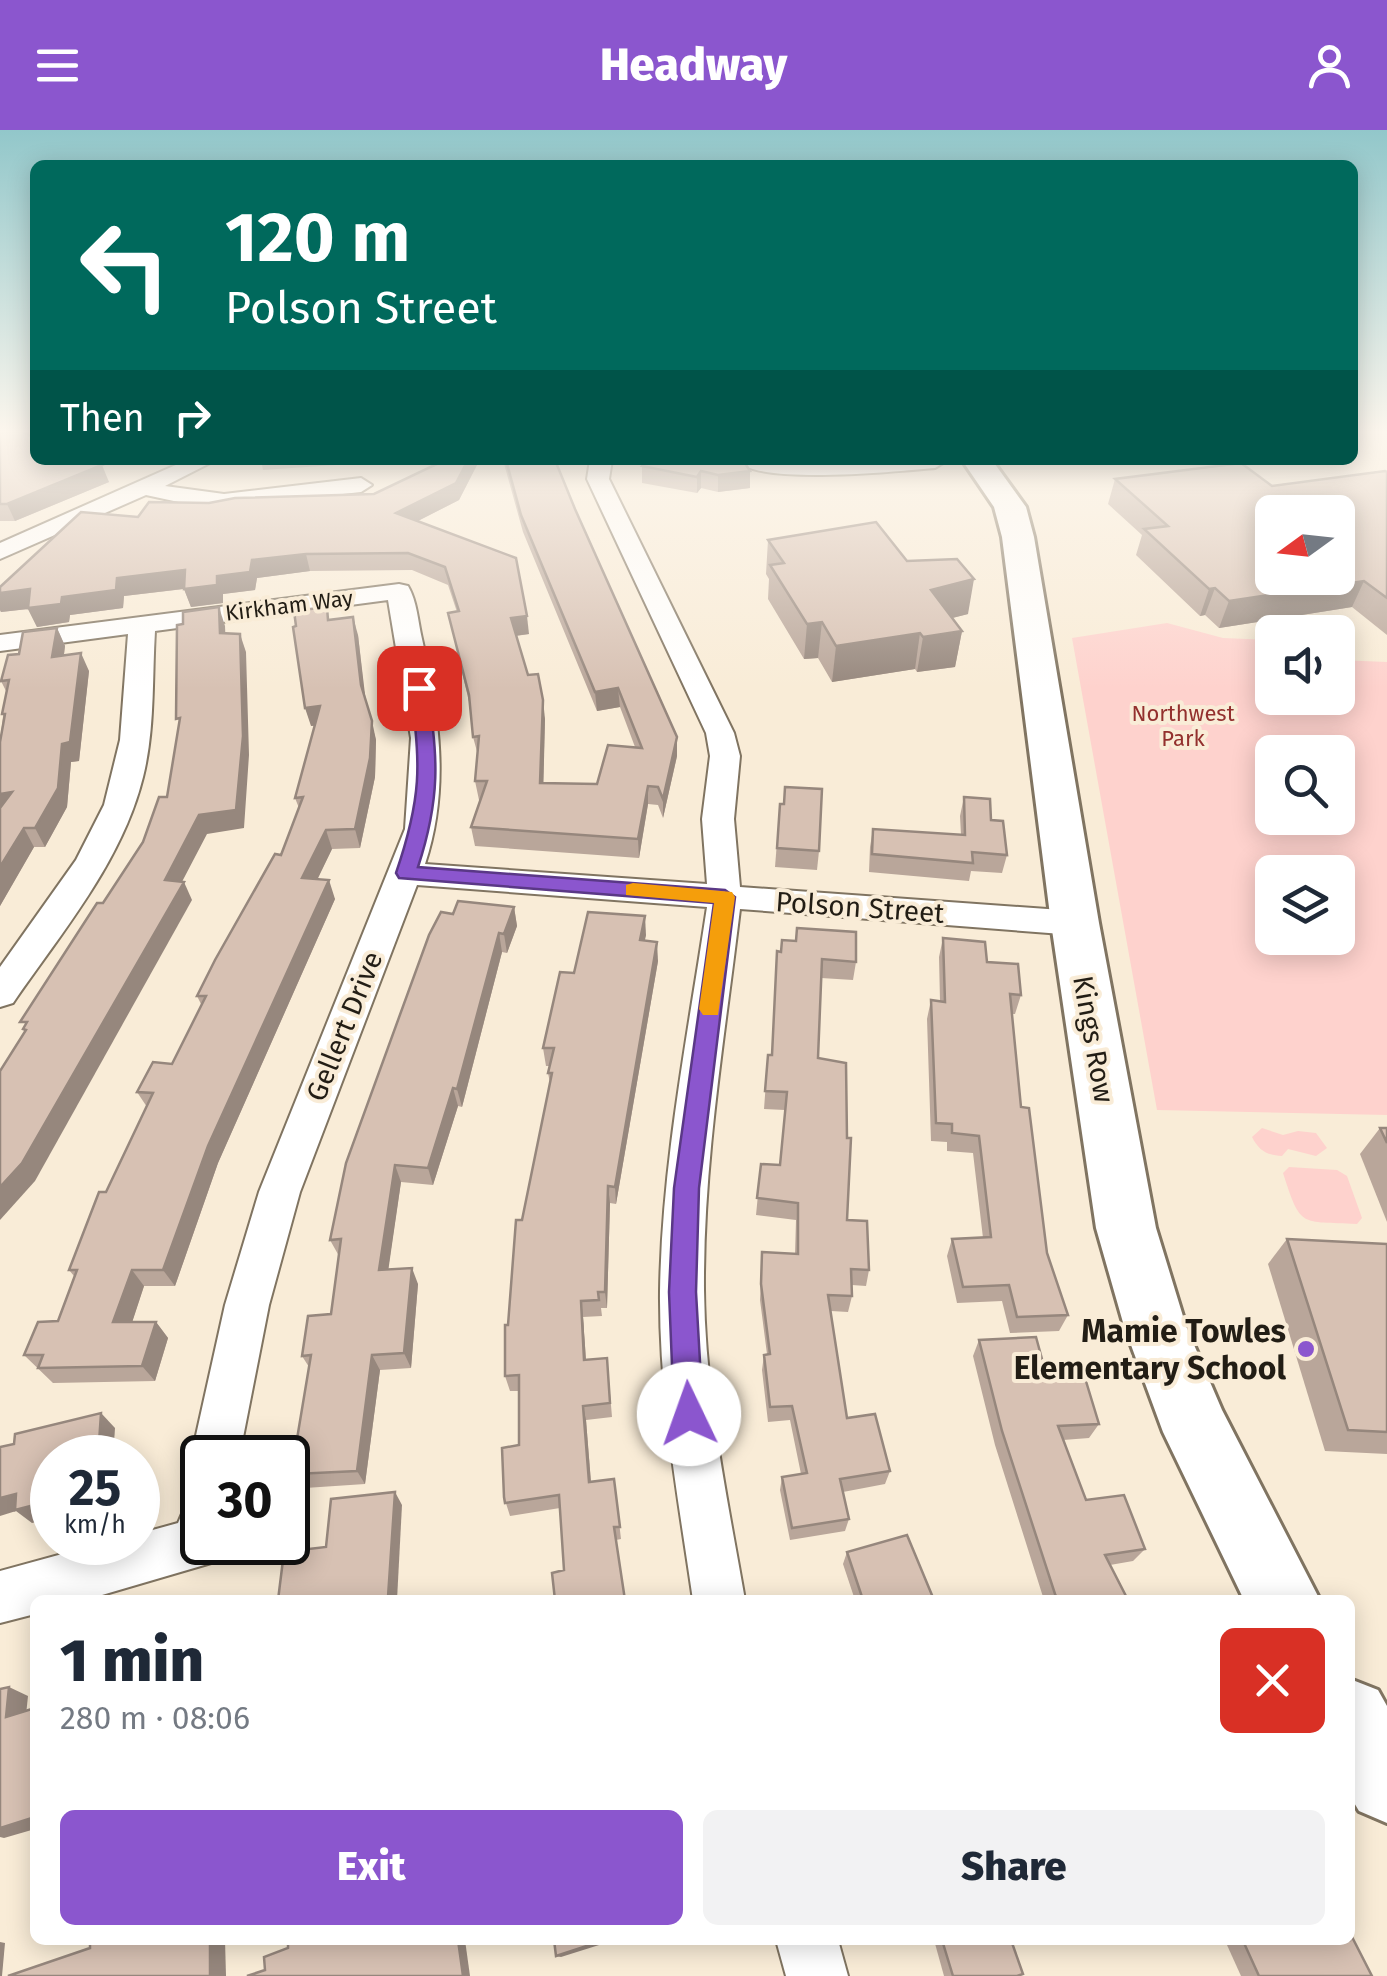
<!DOCTYPE html>
<meta charset="utf-8">
<style>
:root{--surface:#fff;--page:#f2f2f3;--text:#1f2937;--muted:#747a83;--accent:#8b56ce}
body{margin:0;font-family:"Fira Sans",sans-serif;background:var(--page);color:var(--text);height:100vh;display:flex;flex-direction:column;font-size:38px;white-space:nowrap}
*{box-sizing:border-box;margin:0}
p{font-size:32px;color:var(--muted)}
.icon{flex:none;width:55px;height:55px;fill:none;stroke:currentColor;stroke-width:2;stroke-linecap:round;stroke-linejoin:round}
.map{position:relative;flex:1;overflow:hidden}
.side{position:absolute;left:30px;top:1465px;width:1325px;height:350px;display:flex;flex-direction:column;background:var(--surface);border-radius:15px;box-shadow:0 5px 25px #0003}
.side>*{flex:none}
.guide{position:absolute;left:30px;top:30px;width:1328px;height:305px;border-radius:15px;box-shadow:0 5px 25px #0003;background:#00695c;color:#fff;overflow:hidden}
.needle{width:65px;rotate:255deg}
.controls{position:absolute;left:1255px;top:365px;display:grid;gap:20px}
.controls a{display:grid;place-items:center;width:100px;height:100px;border-radius:15px;background:var(--surface);box-shadow:0 5px 25px #0003;font-size:50px}
.speed{position:absolute;left:30px;top:1305px;display:flex;gap:20px;font-size:50px;font-weight:700;text-align:center}
.speed>*{display:grid;place-content:center;width:130px;height:130px;border-radius:50%;background:var(--surface);box-shadow:0 5px 25px #0003;line-height:1}
.speed small{font-size:25px;font-weight:400}
.speed .limit{border:5px solid #111;border-radius:15px;background:#fff;color:#111}
.pin{position:absolute;display:grid;place-items:center;width:85px;height:85px;color:#fff;margin:-42px;border-radius:20px;box-shadow:0 5px 15px #0006}
.me{position:absolute;width:110px;margin:-55px;rotate:357deg;stroke-linejoin:round;filter:drop-shadow(0 0 8px #0008)}
.turn{display:flex;align-items:center;gap:35px;height:210px;padding:0 30px;font-size:45px}
.turn .icon{width:130px;height:130px;stroke-width:2.5}
.turn b{display:block;font-size:70px;line-height:85px}
.then{display:flex;align-items:center;height:95px;padding:0 30px;background:#0003;gap:20px;font-size:38px}
.round{display:grid;place-items:center;flex:none;width:105px;height:105px;border-radius:15px;background:var(--page)}
.head{display:flex;align-items:center;justify-content:space-between;height:170px;padding:0 30px}
h1{font-size:60px;font-weight:800;line-height:75px}
.primary-button{display:flex;gap:20px;margin-top:auto;padding:20px 30px}
.primary-button a{flex:1;height:115px;border-radius:15px;background:var(--accent);color:#fff;font-size:40px;font-weight:800;line-height:115px;text-align:center}
.primary-button a+a{background:var(--page);color:var(--text)}
header{display:flex;justify-content:space-between;align-items:center;height:130px;padding:0 30px;background:var(--accent);color:#fff;font-size:45px;font-weight:800}
.map>svg:first-child{display:block}
</style>
<header><svg class="icon" aria-label="menu" viewBox="0 0 24 24"><path d="M4 6h16M4 12h16M4 18h16"/></svg>Headway<svg class="icon" aria-label="person" viewBox="0 0 24 24"><circle cx="12" cy="8" r="4"/><path d="M4 21q1-7 8-7t8 7"/></svg></header>
<div class="map">
<svg width="1387" height="1846" viewBox="0 0 1387 1846">
<rect width="100%" height="100%" fill="#f9ecd7"/>
<g fill="#fed2cd" fill-rule="evenodd">
<path d="M 1167,493 L 1223,508 L 1272,510 L 1272,568 L 1338,568 L 1338,530 L 1387,532 L 1387,985 L 1157,980 L 1072,508 ZM 1272,622 L 1338,622 L 1338,688 L 1272,688 ZM 1272,742 L 1338,742 L 1338,808 L 1272,808 Z"/>
<path d="M 1262,998 L 1283,1005 L 1298,1001 L 1316,1003 L 1327,1018 L 1316,1026 L 1288,1019 L 1282,1026 C 1267,1025 1259,1021 1252,1007 Z"/>
<path d="M 1289,1037 L 1337,1040 L 1347,1046 L 1362,1088 L 1357,1094 C 1300,1091 1301,1099 1283,1043 Z"/>
</g>
<g fill="none" stroke-linecap="round" stroke-linejoin="round">
<defs>
<g id="minor">
<polygon points="187,330 216,330 165,356 224,364 361,348 372,355 361,362 224,377 197,376 146,365 0,429 0,413"/>
<path d="M 590,330 L 612,330 L 609,349 L 734,603 L 740,626 L 734,689 L 740,757 L 1075,781 L 1087,785 L 1092,793 L 1087,801 L 1075,805 L 740,779 C 725,905 703,1032 704,1160 C 705,1264 727,1367 745,1470 L 693,1470 C 678,1367 659,1265 660,1161 C 662,1032 688,904 707,777 L 417,755 L 300,1062 L 269,1175 L 239,1328 L 202,1328 L 202,1347 L 191,1328 L 225,1175 L 259,1062 L 405,699 L 411,608 L 388,470 L 155,501 C 152,549 155,599 143,647 C 122,732 61,803 13,873 L 0,877 L 0,837 L 76,730 L 104,675 L 120,610 L 128,504 L 0,521 L 0,505 L 399,454 L 408,456 C 417,471 418,492 422,509 C 439,584 450,659 425,734 L 707,754 L 702,689 L 710,626 L 706,603 L 587,349 Z"/>
<polygon points="202,1372 202,1412 226,1412 218,1431 85,1470 35,1470 35,1484 0,1493 0,1441 106,1412 138,1412 138,1404 178,1393 184,1379"/>
<polygon points="776,1810 838,1810 848,1846 786,1846"/>
</g>
<g id="tertiary">
<polygon points="0,301 28,301 24,307 0,310"/>
<path d="M 736,330 L 948,330 L 935,338 C 900,341 757,356 736,330 Z"/>
</g>
<g id="secondary">
<polygon points="962,330 992,330 1026,377 1034,407 1099,793 1156,1098 1186,1196 1222,1280 1320,1470 1244,1470 1163,1302 1124,1196 1096,1098 1051,793 1002,407 994,377"/>
<polygon points="1350,1549 1378,1560 1387,1576 1387,1693 1359,1681 1350,1666"/>
</g>
</defs>
<use href="#minor" stroke="#807461" stroke-width="4"/>
<use href="#tertiary" stroke="#807461" stroke-width="4"/>
<use href="#secondary" stroke="#807461" stroke-width="6"/>
<use href="#minor" fill="#fff" fill-rule="evenodd"/>
<use href="#tertiary" fill="#fff" fill-rule="evenodd"/>
<use href="#secondary" fill="#fff" fill-rule="evenodd"/>
</g>
<g fill="#b9a69a">
<polygon points="0,303 95,332 109,352 15,391 0,391"/>
<polygon points="261,330 408,330 263,340"/>
<polygon points="503,330 558,330 558,336 677,626 663,688 658,675 648,674 639,728 475,716 471,697 480,670 479,670 475,651 478,625 473,607 470,576 448,483 457,482 448,455 412,440 310,441 257,448 255,460 223,464 223,473 191,477 184,459 124,466 123,478 70,485 69,492 37,497 28,479 1,482 0,480 0,457 138,387 209,373 374,364 479,331 459,370 418,391 529,504 516,506 528,545 545,589 543,653 597,654 635,617 620,577 597,581 523,402"/>
<polygon points="743,330 750,358 718,362 701,358 697,363 642,353 642,336"/>
<polygon points="1387,342 1387,505 1352,477 1219,498 1205,485 1200,486 1136,425 1142,405 1108,374 1115,349 1272,356"/>
<polygon points="768,410 907,431 968,484 952,488 962,501 955,537 917,542 915,539 832,552 818,528 804,529 768,469 769,449 766,444"/>
<polygon points="330,490 358,505 365,569 376,610 375,647 360,718 332,719 317,749 335,769 218,1033 175,1156 144,1156 132,1192 156,1192 168,1208 155,1251 53,1253 24,1225 58,1191 74,1146 69,1140 147,977 137,962 172,934 202,876 197,866 281,725 299,678 295,668 315,596 311,596"/>
<polygon points="57,498 65,516 64,525 89,541 79,631 71,632 67,677 45,717 34,717 0,776 0,612 6,561 1,551 19,524"/>
<polygon points="964,667 991,690 1007,725 1002,743 971,741 969,751 869,742 870,717 873,699 961,705 960,686"/>
<polygon points="780,674 819,721 817,740 775,737"/>
<polygon points="514,777 517,796 507,823 502,822 462,977 458,976 433,1055 401,1052 388,1139 418,1154 411,1238 380,1240 365,1354 305,1358 295,1344 298,1326 295,1321 309,1237 302,1226 331,1184 339,1126 330,1110 453,784"/>
<polygon points="797,798 856,832 853,850 821,848 818,928 847,1090 869,1140 866,1156 852,1155 852,1166 848,1182 831,1181 847,1288 890,1341 885,1354 843,1362 849,1389 845,1401 790,1410 780,1360 782,1347 801,1344 790,1290 768,1292 762,1240 764,1225 767,1224 760,1170 762,1122 795,1124 796,1090 756,1085 761,1034 780,1035 785,980 764,979 768,925 772,925 781,822 795,811"/>
<polygon points="646,805 644,811 658,831 616,1074 610,1073 607,1178 601,1178 602,1186 583,1187 586,1230 607,1228 612,1287 586,1290 591,1352 614,1349 621,1409 616,1410 564,1440 560,1378 510,1386 504,1367 519,1315 519,1261 510,1261 505,1246 508,1195 522,1090 550,953 548,943 550,936 546,936 543,918 574,843"/>
<polygon points="943,808 987,832 1021,865 1015,884 1012,884 1021,977 1047,1123 1068,1185 1059,1201 1010,1203 1002,1171 957,1173 947,1126 952,1109 983,1108 973,1023 947,1021 947,1012 931,1011 927,889 931,870 940,871 939,827"/>
<polygon points="1380,998 1387,998 1387,1092 1360,1024"/>
<polygon points="1287,1109 1387,1114 1387,1324 1325,1321 1268,1134"/>
<polygon points="979,1210 1048,1251 1099,1294 1089,1308 1063,1310 1086,1370 1145,1419 1133,1431 1110,1435 1128,1470 1044,1470 995,1315 973,1226"/>
<polygon points="847,1422 934,1470 855,1470 843,1434"/>
<polygon points="934,1810 1011,1810 1017,1846 944,1846"/>
<polygon points="1240,1810 1350,1810 1372,1846 1241,1846 1227,1815"/>
</g>
<g fill="#96877d">
<polygon points="468,330 479,330 479,331 459,370 400,400 396,383"/>
<polygon points="102,335 109,352 15,391 7,374"/>
<polygon points="701,341 701,358 697,363 697,347"/>
<polygon points="750,341 750,358 718,362 718,345"/>
<polygon points="306,424 310,441 257,448 255,460 223,464 223,473 191,477 184,459 252,430"/>
<polygon points="185,440 191,458 124,466 123,478 70,485 69,492 37,497 28,479 1,482 0,480 0,463 30,459 62,467 117,448"/>
<polygon points="974,449 968,484 925,495 931,460"/>
<polygon points="1364,451 1352,477 1219,498 1229,471"/>
<polygon points="1215,458 1205,485 1200,486 1209,459"/>
<polygon points="219,477 225,496 226,521 220,503"/>
<polygon points="527,486 529,504 513,506 511,488"/>
<polygon points="353,487 358,505 366,573 361,555"/>
<polygon points="822,492 818,528 804,529 807,494"/>
<polygon points="57,498 65,516 61,545 52,527"/>
<polygon points="962,501 955,537 917,542 923,507"/>
<polygon points="920,503 915,539 832,552 836,516"/>
<polygon points="240,504 246,522 249,625 244,698 207,704 173,769 165,750"/>
<polygon points="81,523 89,541 79,631 71,632 67,677 45,717 35,698"/>
<polygon points="618,558 620,577 597,581 595,562"/>
<polygon points="543,570 545,589 543,672 540,653"/>
<polygon points="320,576 326,594 311,596 305,578"/>
<polygon points="372,591 376,610 375,647 360,718 355,699"/>
<polygon points="677,607 677,626 663,688 663,669"/>
<polygon points="648,656 648,674 639,728 638,709"/>
<polygon points="12,662 0,681 0,664"/>
<polygon points="24,698 34,717 0,776 0,737"/>
<polygon points="326,700 332,719 309,767 302,748"/>
<polygon points="329,750 335,769 218,1033 175,1156 163,1140 208,1016"/>
<polygon points="184,752 192,770 35,1051 0,1090 0,1057"/>
<polygon points="514,777 517,796 507,823 504,804"/>
<polygon points="645,786 646,805 641,829 640,810"/>
<polygon points="499,803 502,822 462,977 457,959"/>
<polygon points="657,812 658,831 616,1074 615,1057"/>
<polygon points="453,958 458,976 433,1055 428,1038"/>
<polygon points="395,1035 401,1052 386,1156 379,1140"/>
<polygon points="608,1056 610,1073 607,1178 605,1162"/>
<polygon points="412,1138 418,1154 411,1238 404,1223"/>
<polygon points="132,1140 144,1156 127,1208 113,1192"/>
<polygon points="581,1171 583,1187 587,1246 584,1230"/>
<polygon points="156,1192 168,1208 155,1251 142,1236"/>
<polygon points="372,1225 380,1240 365,1354 357,1341"/>
<polygon points="583,1276 586,1290 592,1366 589,1352"/>
<polygon points="101,1283 115,1298 113,1328 98,1328"/>
<polygon points="52,1351 52,1388 32,1393 16,1381 0,1386 0,1368"/>
<polygon points="395,1362 402,1375 397,1470 390,1470 388,1467"/>
<polygon points="9,1557 28,1566 25,1595 6,1587"/>
<polygon points="35,1687 35,1699 4,1708 0,1707 0,1698"/>
<polygon points="210,1810 225,1810 226,1846 210,1846"/>
<polygon points="458,1810 465,1810 470,1846 463,1846"/>
<polygon points="605,1810 615,1810 561,1827 556,1826"/>
<polygon points="0,1812 5,1813 2,1846 0,1846"/>
</g>
<g fill="#d7c1b3" stroke="#96877d" stroke-width="2.5" fill-rule="evenodd">
<polygon points="20,301 35,307 35,330 90,330 102,335 7,374 0,374 0,303"/>
<polygon points="445,330 468,330 456,353 396,383 516,428 527,486 511,488 528,545 538,544 543,570 540,653 597,654 608,615 642,618 618,558 595,562 521,385 506,330 555,330 575,379 677,607 663,669 658,657 648,656 638,709 471,697 487,651 475,651 479,606 473,607 469,565 448,483 459,481 445,437 408,423 306,424 252,430 250,442 217,446 217,455 184,459 185,440 117,448 116,460 62,467 61,474 28,478 30,459 0,463 0,457 81,382 138,387 149,372 209,373 235,368 374,364"/>
<polygon points="647,330 743,330 750,341 718,345 701,341 697,347 642,336"/>
<path d="M 1241,333 L 1272,356 L 1385,341 L 1387,342 L 1387,468 L 1364,451 L 1229,471 L 1215,458 L 1209,459 L 1144,399 L 1168,396 L 1115,349 ZM 1272,382 L 1338,382 L 1338,448 L 1272,448 Z"/>
<polygon points="876,392 907,431 957,429 974,449 931,460 962,501 923,507 920,503 836,516 822,492 807,494 770,435 784,433 768,410"/>
<polygon points="219,477 220,503 240,504 243,606 236,680 199,685 165,750 184,752 22,1033 0,1057 0,941 26,900 23,899 27,892 20,892 97,773 103,773 143,712 159,667 167,667 180,588 176,589 177,495 183,494 183,482"/>
<polygon points="327,477 328,490 353,487 361,555 372,591 370,628 355,699 326,700 302,748 329,750 208,1016 163,1140 132,1140 113,1192 156,1192 142,1236 38,1238 43,1225 24,1225 38,1192 58,1191 77,1140 69,1140 99,1062 106,1062 153,963 137,962 153,932 172,934 206,866 197,866 215,830 275,724 281,725 303,667 295,668 320,576 305,578 293,497 296,496 294,481"/>
<polygon points="57,498 52,527 81,523 70,612 62,614 58,658 35,698 24,698 0,737 0,678 12,662 0,664 0,612 5,584 2,584 9,550 1,551 8,525 19,524 23,502"/>
<polygon points="785,657 822,659 819,721 777,718 780,674 784,674"/>
<polygon points="964,667 990,669 991,690 1003,691 1007,725 972,722 973,733 872,724 873,699 965,705"/>
<polygon points="458,771 514,777 504,804 499,803 457,959 453,958 428,1038 395,1035 379,1140 412,1138 404,1223 372,1225 357,1341 295,1344 299,1321 295,1321 311,1225 302,1226 308,1186 331,1184 341,1109 330,1110 346,1033 429,805 441,782 453,784"/>
<polygon points="588,782 645,786 640,810 657,812 615,1057 608,1056 605,1162 598,1162 599,1170 581,1171 584,1230 607,1228 610,1273 583,1276 589,1352 614,1349 620,1397 614,1397 625,1470 555,1470 552,1443 564,1440 559,1365 505,1373 504,1367 502,1318 519,1315 519,1245 505,1246 505,1195 508,1195 516,1090 522,1090 552,943 548,943 554,918 543,918 560,842 574,843"/>
<polygon points="797,798 856,802 856,832 822,829 818,928 846,933 847,1008 851,1008 847,1090 867,1091 869,1140 851,1139 852,1166 828,1165 847,1288 875,1284 890,1341 840,1349 849,1389 792,1398 782,1347 807,1343 792,1276 770,1277 764,1225 770,1224 761,1154 762,1122 798,1124 798,1073 757,1068 761,1034 780,1035 787,962 765,961 768,925 772,925 777,821 781,822 782,810 796,811"/>
<polygon points="943,808 985,812 987,832 1018,834 1021,865 1010,864 1021,977 1029,978 1047,1123 1068,1185 1017,1187 1009,1155 963,1157 952,1109 991,1107 979,1006 952,1003 952,994 936,993 931,870 945,872"/>
<polygon points="1380,998 1387,998 1387,1013"/>
<polygon points="1287,1109 1387,1114 1387,1302 1348,1300"/>
<polygon points="1036,1207 1048,1251 1085,1248 1099,1294 1058,1296 1086,1370 1124,1365 1145,1419 1105,1425 1128,1470 1058,1470 1055,1464 1002,1301 979,1210"/>
<polygon points="101,1283 98,1328 52,1328 52,1351 48,1352 46,1372 15,1380 16,1364 0,1368 0,1317 14,1314 15,1304"/>
<polygon points="395,1362 388,1467 363,1470 278,1470 284,1422 326,1417 331,1369"/>
<polygon points="907,1405 934,1470 863,1470 847,1422"/>
<polygon points="9,1557 6,1587 35,1578 35,1687 0,1698 0,1559"/>
<polygon points="1350,1803 1372,1846 1259,1846 1244,1813 1251,1810 1350,1810"/>
<polygon points="90,1810 128,1810 128,1813 138,1810 210,1810 210,1846 8,1846 90,1818"/>
<polygon points="288,1810 458,1810 463,1846 247,1846 265,1840 264,1827 288,1818"/>
<polygon points="554,1810 605,1810 556,1826"/>
<polygon points="942,1810 1011,1810 1023,1844 1017,1846 953,1846"/>
</g>
<linearGradient id="sky" x2="0" y2="1"><stop stop-color="#92c7ca"/><stop offset="0.54" stop-color="#fcf6ed"/><stop offset="1" stop-color="#fcf6ed" stop-opacity="0"/></linearGradient>
<rect width="1387" height="559" fill="url(#sky)"/>
<path fill="#8b56ce" stroke="#5a3886" stroke-width="2.5" d="M 419,553 L 427,558 C 439,627 440,670 418,737 L 725,760 L 735,767 L 699,1058 L 696,1162 L 703,1284 L 699,1294 L 689,1298 L 679,1294 L 674,1284 L 669,1162 L 674,1058 L 714,773 L 399,748 L 396,743 C 421,670 422,634 410,558 Z"/>
<polygon fill="#f59e0b" points="633,753 732,762 735,767 718,885 703,885 699,879 714,773 626,765 626,755"/>
<circle fill="#8b56ce" stroke="#f9ecd7" stroke-width="4" cx="1306" cy="1219" r="10"/>
<g text-anchor="middle" stroke-width="8" stroke-linejoin="round" paint-order="stroke">
<g font-size="22" fill="#221d15" stroke="#f9ecd7">
<text transform="translate(289 475) rotate(-7)" y="8">Kirkham Way</text>
</g>
<g font-size="22" fill="#93302e" stroke="#f9ecd7">
<text x="1183" y="591">Northwest<tspan x="1183" dy="25">Park</tspan></text>
</g>
<g font-size="28" fill="#221d15" stroke="#f9ecd7">
<text transform="translate(860 777) rotate(4)" y="10">Polson Street</text>
<text transform="translate(344 896) rotate(-68)" y="10">Gellert Drive</text>
<text transform="translate(1094 909) rotate(80)" y="10">Kings Row</text>
</g>
<g font-size="32" font-weight="bold" fill="#221d15" stroke="#f9ecd7" text-anchor="end">
<text x="1286" y="1212">Mamie Towles<tspan x="1286" dy="37">Elementary School</tspan></text>
</g>
</g>
</svg>
<div class="controls">
<a><svg class="needle" viewBox="-14 -14 28 28"><path d="M0-13l5 13h-10z" fill="#e53935"/><path d="M0 13l5-13h-10z" fill="#747a83"/></svg></a>
<a><svg class="icon" aria-label="sound" viewBox="0 0 24 24"><path d="M4 9h4l5-4v14l-5-4H4zM17 9q2 3 0 6"/></svg></a>
<a><svg class="icon" aria-label="search" viewBox="0 0 24 24"><circle cx="10" cy="10" r="6"/><path d="M15 15l6 6"/></svg></a>
<a><svg class="icon" aria-label="layers" viewBox="0 0 24 24"><path d="M12 4l9 5-9 5-9-5zM3 14l9 5 9-5"/></svg></a>
</div>
<div class="speed"><div>25<small>km/h</small></div><div class="limit">30</div></div>
<div class="pin" style="left:419px;top:558px;background:#d93025"><svg class="icon" aria-label="arrive" viewBox="0 0 24 24"><path d="M6 21V4h12l-3 4 3 4H6"/></svg></div>
<svg class="me" style="left:689px;top:1284px" viewBox="-20 -20 40 40"><circle r="19" fill="#fff"/><path d="M0-13L10 11 0 6-10 11z" fill="#8b56ce"/></svg>
<div class="guide">
<div class="turn"><svg class="icon" aria-label="left" viewBox="0 0 24 24"><path d="M17 20v-9H6M10 6l-5 5 5 5"/></svg><div><b>120 m</b>Polson Street</div></div>
<div class="then">Then<svg class="icon" aria-label="right" viewBox="0 0 24 24"><path d="M7 20v-9h11M14 6l5 5-5 5"/></svg></div>
</div>
<section class="side">
<div class="head"><div><h1>1 min</h1><p>280 m · 08:06</p></div><a class="round" style="background:#d93025;color:#fff"><svg class="icon" aria-label="close" viewBox="0 0 24 24"><path d="M6 6l12 12M18 6L6 18"/></svg></a></div>
<div class="primary-button"><a>Exit</a><a>Share</a></div>
</section>
</div>
